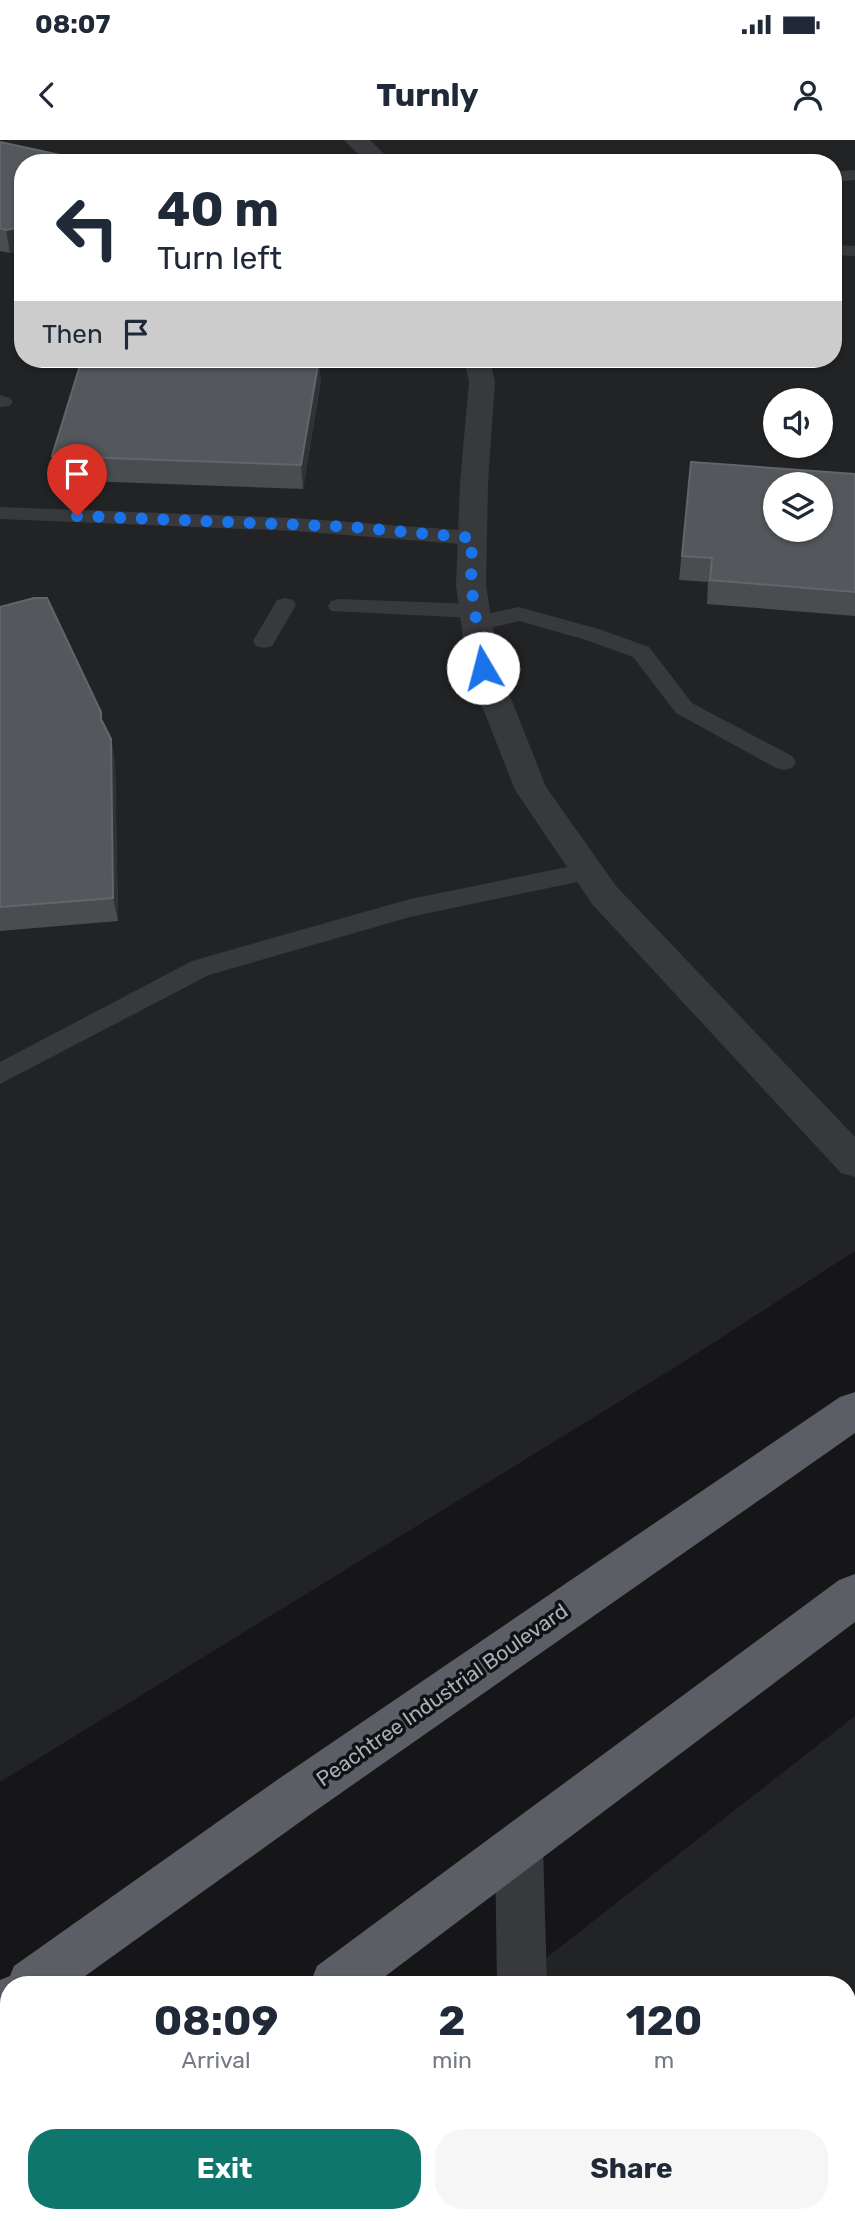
<!DOCTYPE html>
<style>
:root{--surface:#fff;--page:#f6f6f7;--text:#1f2937;--muted:#747a83;--accent:#0f766e}
body{margin:0;font-family:Rubik,sans-serif;background:var(--page);color:var(--text);height:100vh;display:flex;flex-direction:column;font-size:26px;white-space:nowrap}
*{box-sizing:border-box;margin:0}
p{font-size:23px;color:var(--muted)}
.icon{flex:none;width:38px;height:38px;fill:none;stroke:currentColor;stroke-width:2;stroke-linecap:round;stroke-linejoin:round}
.map{position:relative;flex:1;overflow:hidden}
.details{position:absolute;left:0px;top:1836px;width:856px;height:247px;display:flex;flex-direction:column;background:var(--surface);border-radius:28px 28px 0 0;box-shadow:0 2px 5px #0004}
.details>*{flex:none}
.banner{position:absolute;left:14px;top:14px;width:828px;height:214px;border-radius:28px;box-shadow:0 2px 5px #0004;background:#fff;color:var(--text);overflow:hidden}
.buttons{position:absolute;left:763px;top:248px;display:grid;gap:14px}
.buttons a{display:grid;place-items:center;width:70px;height:70px;border-radius:50%;background:var(--surface);box-shadow:0 2px 5px #0004;font-size:35px}
.pin{position:absolute;display:grid;place-items:center;width:60px;height:60px;color:#fff;margin:-72px -30px;border-radius:50% 50% 50% 0;rotate:-45deg;box-shadow:0 0 7px #0007}
.pin .icon{rotate:45deg}
.me{position:absolute;width:77px;margin:-38px;rotate:352deg;stroke-linejoin:round;filter:drop-shadow(0 0 5px #0008)}
.turn{display:flex;align-items:center;gap:24px;height:147px;padding:0 28px;font-size:32px}
.turn .icon{width:91px;height:91px;stroke-width:2.5}
.turn b{display:block;font-size:49px;line-height:60px}
.then{display:flex;align-items:center;height:66px;padding:0 28px;background:#0003;gap:14px;font-size:26px}
.eta{display:flex;justify-content:space-evenly;align-items:center;height:119px;text-align:center}
.eta b{font-size:42px;font-weight:700;line-height:49px}
.cta{display:flex;gap:14px;margin-top:auto;padding:14px 28px}
.cta a{flex:1;height:80px;border-radius:28px;background:var(--accent);color:#fff;font-size:28px;font-weight:700;line-height:80px;text-align:center}
.cta a+a{background:var(--page);color:var(--text)}
.status{display:flex;justify-content:space-between;align-items:center;height:49px;padding:0 35px;background:var(--surface);direction:ltr}
.status svg{height:19px;fill:currentColor}
header{display:flex;justify-content:space-between;align-items:center;height:91px;padding:0 28px;background:var(--surface);font-size:32px;font-weight:700}
.map>svg:first-child{display:block}
</style>
<div class="status"><b>08:07</b><svg viewBox="0 0 49 12"><path d="M0 12V9h3v3zM5 12V6h3v6zM10 12V3h3v9zM15 12V0h3v12zM26 1h20v11H26zM47 4h2v5h-2z"/></svg></div>
<header><svg class="icon" aria-label="back" viewBox="0 0 24 24"><path d="M15 5l-7 7 7 7"/></svg>Turnly<svg class="icon" aria-label="person" viewBox="0 0 24 24"><circle cx="12" cy="8" r="4"/><path d="M4 21q1-7 8-7t8 7"/></svg></header>
<div class="map">
<svg width="855" height="2081" viewBox="0 0 855 2081">
<rect width="100%" height="100%" fill="#161618"/>
<g fill="#222325" fill-rule="evenodd">
<path d="M 0,0 L 855,0 L 855,1111 L 682,1223 L 0,1642 ZM 23,23 L 833,23 L 833,219 L 23,219 ZM 775,261 L 821,261 L 821,306 L 775,306 ZM 775,345 L 821,345 L 821,390 L 775,390 Z"/>
<polygon points="855,1576 855,2081 212,2081 221,2074 847,2074 847,1844 513,1844"/>
</g>
<g fill="none" stroke-linecap="round" stroke-linejoin="round">
<g fill="#37393d" fill-rule="evenodd">
<polygon points="527,18 541,18 549,23 519,23"/>
<polygon points="855,30 855,40 833,42 833,32"/>
<polygon points="833,105 855,106 855,116 833,115"/>
<polygon points="0,255 10,258 13,262 10,266 0,267"/>
<polygon points="0,367 295,378 472,391 480,393 483,398 480,403 472,405 295,391 0,379"/>
<polygon points="285,458 293,460 296,465 275,501 272,506 264,508 256,506 253,501 274,465 277,460"/>
<polygon points="339,459 475,464 483,466 486,471 483,475 519,467 602,490 649,507 692,563 792,616 796,622 792,628 784,630 776,628 676,573 633,517 586,500 519,481 477,491 469,489 466,484 473,478 331,471 328,466 331,461"/>
<polygon points="587,723 596,726 599,732 596,738 410,777 209,835 0,944 0,922 192,821 410,759"/>
<polygon points="796,2074 837,2074 840,2081 798,2081"/>
</g>
<g fill="#37393d" fill-rule="evenodd">
<polygon points="344,0 370,0 393,23 367,23"/>
<polygon points="464,219 490,219 495,242 488,343 486,445 499,528 546,647 616,746 855,997 855,1037 841,1033 592,764 515,650 467,528 456,445 460,343 469,242"/>
<polygon points="519,1683 536,1690 543,1707 547,1844 497,1844 495,1707 502,1690"/>
<polygon points="500,2074 601,2074 603,2081 503,2081"/>
</g>
<g fill="#5c5e65" fill-rule="evenodd">
<polygon points="855,1252 855,1293 311,1674 74,1844 9,1844 9,1889 0,1892 0,1840 10,1836 14,1826 277,1640 840,1257"/>
<polygon points="855,1434 855,1482 375,1844 310,1844 317,1826 839,1440"/>
<polygon points="9,2054 9,2074 53,2074 50,2081 0,2081 0,2060"/>
</g>
</g>
<g fill="#4a4c50">
<polygon points="0,2 10,113 0,111"/>
<polygon points="321,240 303,349 57,340 52,316"/>
<polygon points="691,322 855,334 855,476 707,464 708,442 679,440"/>
<polygon points="0,467 103,582 111,599 115,623 118,781 0,791"/>
</g>
<g fill="#313235">
<polygon points="23,87 23,112 10,113 6,90"/>
<polygon points="319,219 321,240 303,349 301,325"/>
<polygon points="111,599 115,623 118,781 113,758"/>
</g>
<g fill="#54575b" stroke="#626569" stroke-width="2" fill-rule="evenodd">
<polygon points="0,2 83,20 85,23 23,23 23,87 6,90 0,88"/>
<polygon points="82,219 319,219 301,325 52,316"/>
<path d="M 691,322 L 855,334 L 855,452 L 710,440 L 712,418 L 682,416 ZM 775,345 L 821,345 L 821,390 L 775,390 Z"/>
<polygon points="34,458 47,458 101,572 101,579 111,599 113,758 0,767 0,467"/>
</g>
<g fill="none" stroke-linecap="round" stroke-linejoin="round">
<polyline stroke="#1a73e8" stroke-width="12" stroke-dasharray="0 21.6" points="77,376 353,387 472,398 471,444 483,528"/>
</g>
<g text-anchor="middle" stroke-width="7" stroke-linejoin="round" paint-order="stroke">
<g font-size="21" fill="#a9afb7" stroke="#111113">
<text transform="translate(442 1555) rotate(-35)" y="7">Peachtree Industrial Boulevard</text>
</g>
</g>
</svg>
<div class="buttons">
<a><svg class="icon" aria-label="sound" viewBox="0 0 24 24"><path d="M4 9h4l5-4v14l-5-4H4zM17 9q2 3 0 6"/></svg></a>
<a><svg class="icon" aria-label="layers" viewBox="0 0 24 24"><path d="M12 4l9 5-9 5-9-5zM3 14l9 5 9-5"/></svg></a>
</div>
<div class="pin" style="left:77px;top:376px;background:#d93025"><svg class="icon" aria-label="arrive" viewBox="0 0 24 24"><path d="M6 21V4h12l-3 4 3 4H6"/></svg></div>
<svg class="me" style="left:483px;top:528px" viewBox="-20 -20 40 40"><circle r="19" fill="#fff"/><path d="M0-13L10 11 0 6-10 11z" fill="#1a73e8"/></svg>
<div class="banner">
<div class="turn"><svg class="icon" aria-label="left" viewBox="0 0 24 24"><path d="M17 20v-9H6M10 6l-5 5 5 5"/></svg><div><b>40 m</b>Turn left</div></div>
<div class="then">Then<svg class="icon" aria-label="arrive" viewBox="0 0 24 24"><path d="M6 21V4h12l-3 4 3 4H6"/></svg></div>
</div>
<section class="details">
<div class="eta">
<div><b>08:09</b><p>Arrival</p></div>
<div><b>2</b><p>min</p></div>
<div><b>120</b><p>m</p></div>
</div>
<div class="cta"><a>Exit</a><a>Share</a></div>
</section>
</div>
